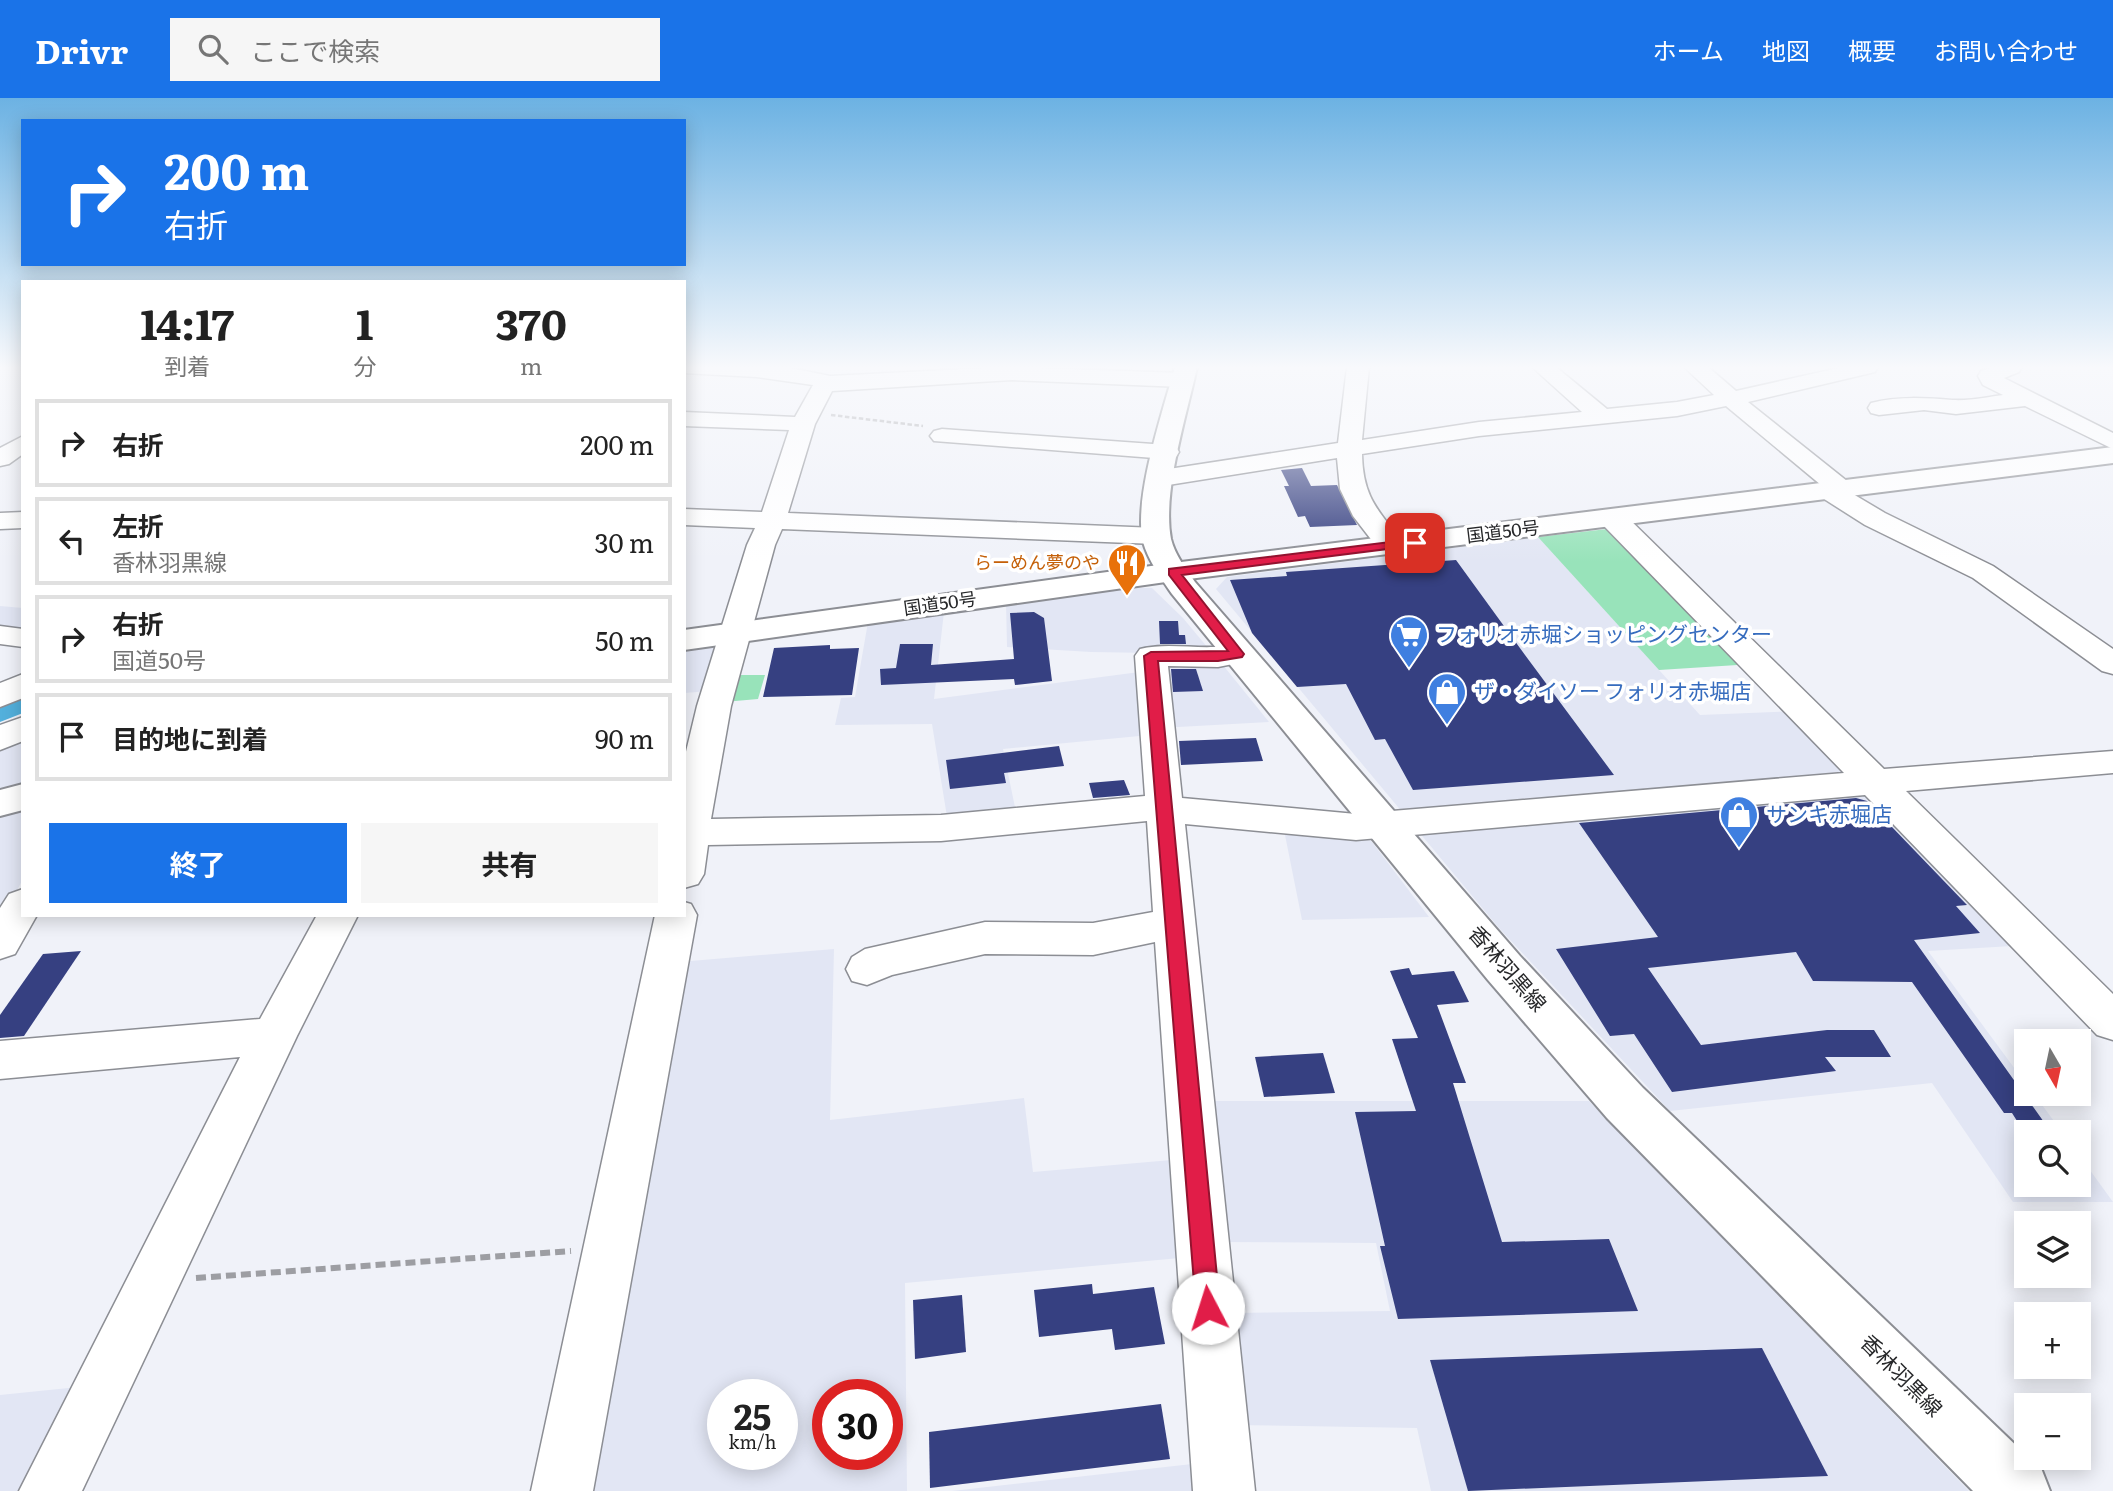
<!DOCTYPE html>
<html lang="ja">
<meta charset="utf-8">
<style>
:root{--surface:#fff;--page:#f6f6f6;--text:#222;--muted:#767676;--line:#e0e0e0;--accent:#1a73e8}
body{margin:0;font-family:Literata,"Noto Sans JP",serif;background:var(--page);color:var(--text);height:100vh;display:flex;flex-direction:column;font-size:26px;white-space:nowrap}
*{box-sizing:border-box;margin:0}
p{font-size:23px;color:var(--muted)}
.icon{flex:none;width:38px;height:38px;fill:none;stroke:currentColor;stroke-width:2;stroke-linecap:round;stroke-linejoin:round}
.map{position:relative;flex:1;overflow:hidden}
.drawer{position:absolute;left:21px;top:182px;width:665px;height:637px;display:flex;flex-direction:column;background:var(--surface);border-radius:0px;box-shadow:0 4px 18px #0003}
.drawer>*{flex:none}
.top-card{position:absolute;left:21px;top:21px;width:665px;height:147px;border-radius:0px;box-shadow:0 4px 18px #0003;background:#1a73e8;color:#fff;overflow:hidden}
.needle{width:46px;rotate:171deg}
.fabs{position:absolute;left:2014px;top:931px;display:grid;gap:14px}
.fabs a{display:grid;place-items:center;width:77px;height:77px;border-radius:0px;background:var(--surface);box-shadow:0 4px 18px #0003;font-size:35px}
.speed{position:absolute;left:707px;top:1281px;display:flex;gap:14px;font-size:35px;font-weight:700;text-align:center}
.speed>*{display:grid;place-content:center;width:91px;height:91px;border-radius:50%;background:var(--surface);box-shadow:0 4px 18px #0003;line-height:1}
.speed small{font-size:18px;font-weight:400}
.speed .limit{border:10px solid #d22;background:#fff;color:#111}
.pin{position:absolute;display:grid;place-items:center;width:60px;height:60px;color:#fff;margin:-30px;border-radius:14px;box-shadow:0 4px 10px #0006}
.me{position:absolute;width:77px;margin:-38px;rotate:355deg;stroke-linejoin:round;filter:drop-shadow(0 0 5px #0008)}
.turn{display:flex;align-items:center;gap:24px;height:147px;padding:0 28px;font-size:32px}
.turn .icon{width:91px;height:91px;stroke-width:2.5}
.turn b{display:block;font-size:49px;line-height:60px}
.eta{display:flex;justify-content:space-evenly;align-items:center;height:119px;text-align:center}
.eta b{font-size:42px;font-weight:700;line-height:49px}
.cta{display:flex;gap:14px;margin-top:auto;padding:14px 28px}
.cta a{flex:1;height:80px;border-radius:0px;background:var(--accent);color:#fff;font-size:28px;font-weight:700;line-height:80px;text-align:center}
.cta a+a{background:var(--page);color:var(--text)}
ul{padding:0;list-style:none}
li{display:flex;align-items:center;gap:21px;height:88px;margin:0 14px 10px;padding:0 14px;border:4px solid var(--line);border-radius:0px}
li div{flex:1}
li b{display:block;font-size:26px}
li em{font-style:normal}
header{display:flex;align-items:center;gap:42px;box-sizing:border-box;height:98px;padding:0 35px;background:var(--accent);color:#fff}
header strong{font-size:33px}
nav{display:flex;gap:38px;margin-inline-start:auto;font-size:24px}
.search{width:490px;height:63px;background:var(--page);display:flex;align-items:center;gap:18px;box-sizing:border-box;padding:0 24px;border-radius:0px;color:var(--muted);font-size:26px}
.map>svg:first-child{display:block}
</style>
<header>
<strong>Drivr</strong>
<div class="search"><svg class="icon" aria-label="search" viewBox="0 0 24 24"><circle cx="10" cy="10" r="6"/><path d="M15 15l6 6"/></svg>ここで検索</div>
<nav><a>ホーム</a><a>地図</a><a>概要</a><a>お問い合わせ</a></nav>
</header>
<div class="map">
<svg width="2113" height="1393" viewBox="0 0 2113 1393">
<rect width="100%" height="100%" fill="#f0f2f9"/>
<g fill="#e2e6f4" fill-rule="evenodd">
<polygon points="1538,439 1700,617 1795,613 1888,702 2029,847 1928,853 2026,986 2026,996 2034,996 2062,1034 2026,1034 2026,1087 2079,1087 2079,1057 2113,1104 2013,1104 1932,985 1670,1013 1499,830 1216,491 1227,479"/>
<polygon points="1137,490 1152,490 1183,520 1213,556 1091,554 1007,549 1006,505"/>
<polygon points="0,508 23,510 23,545 0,543"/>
<polygon points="944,514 934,601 1147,573 1150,637 1003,651 1017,719 948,725 932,626 835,627 841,600 855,599 868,524"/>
<polygon points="722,547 710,593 684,595 684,553"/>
<polygon points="1155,560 1218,561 1269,624 1160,630"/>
<polygon points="23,635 23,690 0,696 0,646"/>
<polygon points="23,713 23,781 0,824 0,719"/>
<polygon points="1283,727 1363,737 1372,744 1429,819 1302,822"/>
<path d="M 834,851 L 830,1022 L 1024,1000 L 1033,1074 L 1183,1061 L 1191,1159 L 905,1185 L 907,1393 L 582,1393 L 679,864 ZM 723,1297 L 782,1297 L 782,1356 L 723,1356 ZM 828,1297 L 887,1297 L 887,1356 L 828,1356 Z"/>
<polygon points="1200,1003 1589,1003 1969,1393 1431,1393 1417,1330 1234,1327 1225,1215 1390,1213 1376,1145 1215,1144"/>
<polygon points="88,1288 36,1393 0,1393 0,1297"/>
<polygon points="1201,1365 1203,1393 952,1393"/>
</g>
<g fill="#98e3ba">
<polygon points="1616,430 1753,566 1659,572 1538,439"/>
<polygon points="733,577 765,577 758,601 724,604"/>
</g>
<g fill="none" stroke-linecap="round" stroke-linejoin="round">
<polygon fill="#53b0dc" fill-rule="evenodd" points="23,586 23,615 0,624 0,594"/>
</g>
<g fill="#364081">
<polygon points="1302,370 1311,388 1337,387 1357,427 1310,429 1305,418 1298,419 1284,388 1289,388 1281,372"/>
<polygon points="1456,462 1525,557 1614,677 1413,692 1385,641 1375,642 1346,586 1297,589 1252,535 1230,482 1287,478 1286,474"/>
<polygon points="1034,514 1044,520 1052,583 1015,587 1014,581 881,587 880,571 896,570 900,546 933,546 931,567 1014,561 1010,515"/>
<polygon points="1159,523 1178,523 1179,537 1185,537 1186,546 1160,546"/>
<polygon points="830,547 830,551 859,550 852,597 763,599 774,550"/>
<polygon points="1171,571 1196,571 1203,593 1173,594"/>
<polygon points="1256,640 1263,663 1181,667 1179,643"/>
<polygon points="1059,648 1064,668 1004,675 1006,685 950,691 946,662"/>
<polygon points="1124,682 1130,697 1093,700 1089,685"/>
<polygon points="1856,700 1867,703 1967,807 1956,808 1980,835 1914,842 2051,1034 2024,1034 2012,1015 2004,1015 1912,884 1813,883 1796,854 1648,870 1701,947 1827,932 1874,932 1891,959 1825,959 1836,973 1672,994 1634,936 1610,938 1556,851 1658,839 1579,725"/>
<polygon points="81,853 24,938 0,940 0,917 43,856"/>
<polygon points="1409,870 1412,877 1454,873 1469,904 1437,907 1466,985 1453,985 1502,1144 1609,1141 1638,1213 1398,1221 1380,1148 1385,1148 1355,1014 1416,1013 1392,941 1418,940 1390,873"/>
<polygon points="1323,955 1335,995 1264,999 1255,959"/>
<polygon points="1092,1186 1093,1196 1154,1189 1165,1246 1115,1252 1112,1231 1039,1239 1034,1192"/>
<polygon points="962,1197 966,1254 915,1261 913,1202"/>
<polygon points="1762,1250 1828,1378 1468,1393 1430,1262"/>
<polygon points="1161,1306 1170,1361 930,1390 929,1334"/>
</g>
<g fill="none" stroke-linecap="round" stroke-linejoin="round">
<defs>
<g id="minor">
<path d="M 684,269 L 786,269 L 830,278 L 1005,269 L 1183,275 L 1191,277 L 1194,282 L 1191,287 L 1183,289 L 1012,282 L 832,293 L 815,326 L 788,415 L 1156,430 L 1166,432 L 1170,438 L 1166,444 L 1156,446 L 782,431 L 775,447 L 731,608 L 711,721 L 941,717 L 1145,698 L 1135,558 L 1140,551 C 1164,545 1190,550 1214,549 C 1227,549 1236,546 1248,549 L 1253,556 L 1248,563 L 1218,569 L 1168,568 L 1182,700 L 1356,716 L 1844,675 L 1603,427 L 1600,421 L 1603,415 L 1613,413 L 1623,415 L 1884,671 L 2113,653 L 2113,675 L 1906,693 L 2113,896 L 2113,942 L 2097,937 L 1865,697 L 1356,742 L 1185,726 L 1255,1393 L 1193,1393 L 1155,844 L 1093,857 L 985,856 L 892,877 L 867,887 L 852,883 L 846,871 L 852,859 L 865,851 L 985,824 L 1093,825 L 1153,814 L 1147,723 L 941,743 L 708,747 L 704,776 L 698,786 L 684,790 L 684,662 L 697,608 L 747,447 L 755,430 L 684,427 L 684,411 L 762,414 L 789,332 L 684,328 L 684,314 L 795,319 L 813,287 L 757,279 L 684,275 Z"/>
<path d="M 1347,269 L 1369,269 L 1362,342 L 1479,324 L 1582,314 L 1532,269 L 1556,269 L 1607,311 L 1677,304 L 1714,297 L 1684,269 L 1708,269 L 1736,293 L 1843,269 L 1878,269 L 1875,274 L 1748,304 L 1852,387 L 1856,392 L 1853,396 L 1885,415 L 1993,468 L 2113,551 L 2113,576 L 2102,573 L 1973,480 L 1865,427 L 1821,399 L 1817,393 L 1821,387 L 1726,308 L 1677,318 L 1479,338 L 1362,356 C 1363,402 1380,413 1404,447 L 1400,453 L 1390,455 L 1380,453 L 1353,418 L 1340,391 L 1337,360 L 1162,388 L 1153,385 L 1149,380 L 1153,375 L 1162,372 L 1338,345 Z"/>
<path d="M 1992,269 L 2022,269 L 2019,274 L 2004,280 L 2113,335 L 2113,351 L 2025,308 L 1956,316 L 1924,312 L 1879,317 L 1871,315 L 1868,310 L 1871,305 C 1899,298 1925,300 1953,302 C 1970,303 1987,299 2003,297 L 1983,287 L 1978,278 L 1981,273 Z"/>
<polygon points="942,331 1167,347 1176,349 1179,354 1176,359 1167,361 934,343 930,338 934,333"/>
<polygon points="23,338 23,356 9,366 0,368 0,350"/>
<polygon points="23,414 23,430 0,431 0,415"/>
<polygon points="0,528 23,531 23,549 0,546"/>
<polygon points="23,576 23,600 0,609 0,585"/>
<polygon points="23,619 23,643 0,652 0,627"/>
<polygon points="23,791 23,817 37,817 15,856 0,861 0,810 9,796"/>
<polygon points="684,804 691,806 697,817 593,1393 531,1393 655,817 684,817"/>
<polygon points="317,817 358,817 297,938 82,1393 19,1393 240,959 0,981 0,943 260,921"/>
</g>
<path id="major" d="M 1175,269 L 1197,269 C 1187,316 1162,394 1171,441 C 1175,457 1186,471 1195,484 L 1520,858 L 1643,990 L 2026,1357 L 2026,1360 L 2041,1370 L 2050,1393 L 1973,1393 L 1607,1020 L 1488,882 L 1172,496 C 1161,480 1148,462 1143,444 C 1133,400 1163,313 1175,269 Z"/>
<g id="highway">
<polygon points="2113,349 2113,365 1173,483 684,552 684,532 1173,465"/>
<polygon points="23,686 23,712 0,718 0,692"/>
</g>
</defs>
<use href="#minor" stroke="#8c8e94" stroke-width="3"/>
<use href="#major" stroke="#8c8e94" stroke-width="4"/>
<use href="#highway" stroke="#8c8e94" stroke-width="4"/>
<polyline stroke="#9d9ea3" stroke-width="2.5" stroke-dasharray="4.5 2.5" stroke-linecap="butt" points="831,317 923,328"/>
<polyline stroke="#9d9ea3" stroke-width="6" stroke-dasharray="10 5" stroke-linecap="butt" points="196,1180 571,1153"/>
<use href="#minor" fill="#fff" fill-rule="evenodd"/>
<use href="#major" fill="#fff" fill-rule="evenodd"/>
<use href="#highway" fill="#fff" fill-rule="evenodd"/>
</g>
<linearGradient id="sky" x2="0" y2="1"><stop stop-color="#6cb2e3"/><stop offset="0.58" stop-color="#f8f9fc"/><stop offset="1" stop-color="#f8f9fc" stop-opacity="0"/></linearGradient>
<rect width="2113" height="464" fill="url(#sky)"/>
<polygon fill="#e11d48" stroke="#92132f" stroke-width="2" points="1415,441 1419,442 1419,447 1182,477 1244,556 1242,559 1218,563 1158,563 1220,1210 1216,1218 1208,1221 1200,1218 1196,1210 1144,558 1151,554 1228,553 1169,477 1169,471"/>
<defs>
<symbol id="restaurant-pin" viewBox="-11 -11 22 30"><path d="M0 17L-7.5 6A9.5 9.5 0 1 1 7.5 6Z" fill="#e8710a" stroke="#fff"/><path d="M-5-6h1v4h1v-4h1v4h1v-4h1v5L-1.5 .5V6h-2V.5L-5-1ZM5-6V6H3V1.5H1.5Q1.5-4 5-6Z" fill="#fff"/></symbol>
<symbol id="supermarket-pin" viewBox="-11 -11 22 30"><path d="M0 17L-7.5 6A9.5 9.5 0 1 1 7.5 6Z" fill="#3f7fe0" stroke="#fff"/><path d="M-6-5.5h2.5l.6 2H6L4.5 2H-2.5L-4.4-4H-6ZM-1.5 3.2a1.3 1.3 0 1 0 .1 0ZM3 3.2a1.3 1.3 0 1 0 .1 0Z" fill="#fff"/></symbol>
<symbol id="shop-pin" viewBox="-11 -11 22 30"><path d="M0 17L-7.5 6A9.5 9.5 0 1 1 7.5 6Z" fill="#3f7fe0" stroke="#fff"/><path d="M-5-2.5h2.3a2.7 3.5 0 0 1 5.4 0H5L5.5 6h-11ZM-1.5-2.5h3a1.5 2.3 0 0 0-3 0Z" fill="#fff"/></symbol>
</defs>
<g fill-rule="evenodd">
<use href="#restaurant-pin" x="1105" y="443" width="44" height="60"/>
<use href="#supermarket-pin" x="1387" y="515" width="44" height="60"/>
<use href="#shop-pin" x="1425" y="572" width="44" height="60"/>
<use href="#shop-pin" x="1717" y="695" width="44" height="60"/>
</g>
<g text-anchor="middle" stroke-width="7" stroke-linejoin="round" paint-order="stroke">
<g font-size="18" fill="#27282a" stroke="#fff">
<text transform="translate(1503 434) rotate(-7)" y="6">国道50号</text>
<text transform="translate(940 506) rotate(-8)" y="6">国道50号</text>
</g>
<g font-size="18" fill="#c56008" stroke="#fff" text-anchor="end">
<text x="1100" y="471">らーめん夢のや</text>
</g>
<g font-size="21" fill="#366cbe" stroke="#fff" text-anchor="start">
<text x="1436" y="544">フォリオ赤堀ショッピングセンター</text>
<text x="1474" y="601">ザ・ダイソー フォリオ赤堀店</text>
<text x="1766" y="724">サンキ赤堀店</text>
</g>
<g font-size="21" fill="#27282a" stroke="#fff">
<text transform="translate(1507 871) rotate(49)" y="7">香林羽黒線</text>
<text transform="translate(1901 1278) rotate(45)" y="7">香林羽黒線</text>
</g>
</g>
</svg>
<div class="fabs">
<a><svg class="needle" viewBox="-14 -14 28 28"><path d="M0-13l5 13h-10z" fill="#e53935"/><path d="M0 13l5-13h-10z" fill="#767676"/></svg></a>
<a><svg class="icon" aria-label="search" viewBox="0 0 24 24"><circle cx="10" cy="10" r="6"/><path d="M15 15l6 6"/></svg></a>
<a><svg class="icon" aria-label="layers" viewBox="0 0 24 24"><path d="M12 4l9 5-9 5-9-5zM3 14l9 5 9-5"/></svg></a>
<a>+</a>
<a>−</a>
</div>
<div class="speed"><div>25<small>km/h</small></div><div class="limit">30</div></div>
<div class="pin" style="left:1415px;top:445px;background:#d93025"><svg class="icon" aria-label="arrive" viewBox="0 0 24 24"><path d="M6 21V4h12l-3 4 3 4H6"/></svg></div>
<svg class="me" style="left:1208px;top:1210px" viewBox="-20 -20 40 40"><circle r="19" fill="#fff"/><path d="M0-13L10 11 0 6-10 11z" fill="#e11d48"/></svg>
<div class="top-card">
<div class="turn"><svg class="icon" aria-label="right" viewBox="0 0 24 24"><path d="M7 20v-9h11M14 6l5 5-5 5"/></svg><div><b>200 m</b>右折</div></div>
</div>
<section class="drawer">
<div class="eta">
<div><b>14:17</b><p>到着</p></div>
<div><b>1</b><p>分</p></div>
<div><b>370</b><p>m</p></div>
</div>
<ul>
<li><svg class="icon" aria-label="right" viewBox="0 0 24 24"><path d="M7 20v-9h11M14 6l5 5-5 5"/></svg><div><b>右折</b></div><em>200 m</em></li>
<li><svg class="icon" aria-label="left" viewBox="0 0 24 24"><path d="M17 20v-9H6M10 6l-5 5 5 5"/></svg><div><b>左折</b><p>香林羽黒線</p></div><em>30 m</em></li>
<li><svg class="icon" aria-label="right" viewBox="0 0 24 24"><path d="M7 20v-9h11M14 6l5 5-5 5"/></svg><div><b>右折</b><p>国道50号</p></div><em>50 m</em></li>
<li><svg class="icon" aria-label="arrive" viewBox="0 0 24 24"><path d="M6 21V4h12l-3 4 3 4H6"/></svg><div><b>目的地に到着</b></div><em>90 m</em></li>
</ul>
<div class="cta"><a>終了</a><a>共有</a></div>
</section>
</div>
